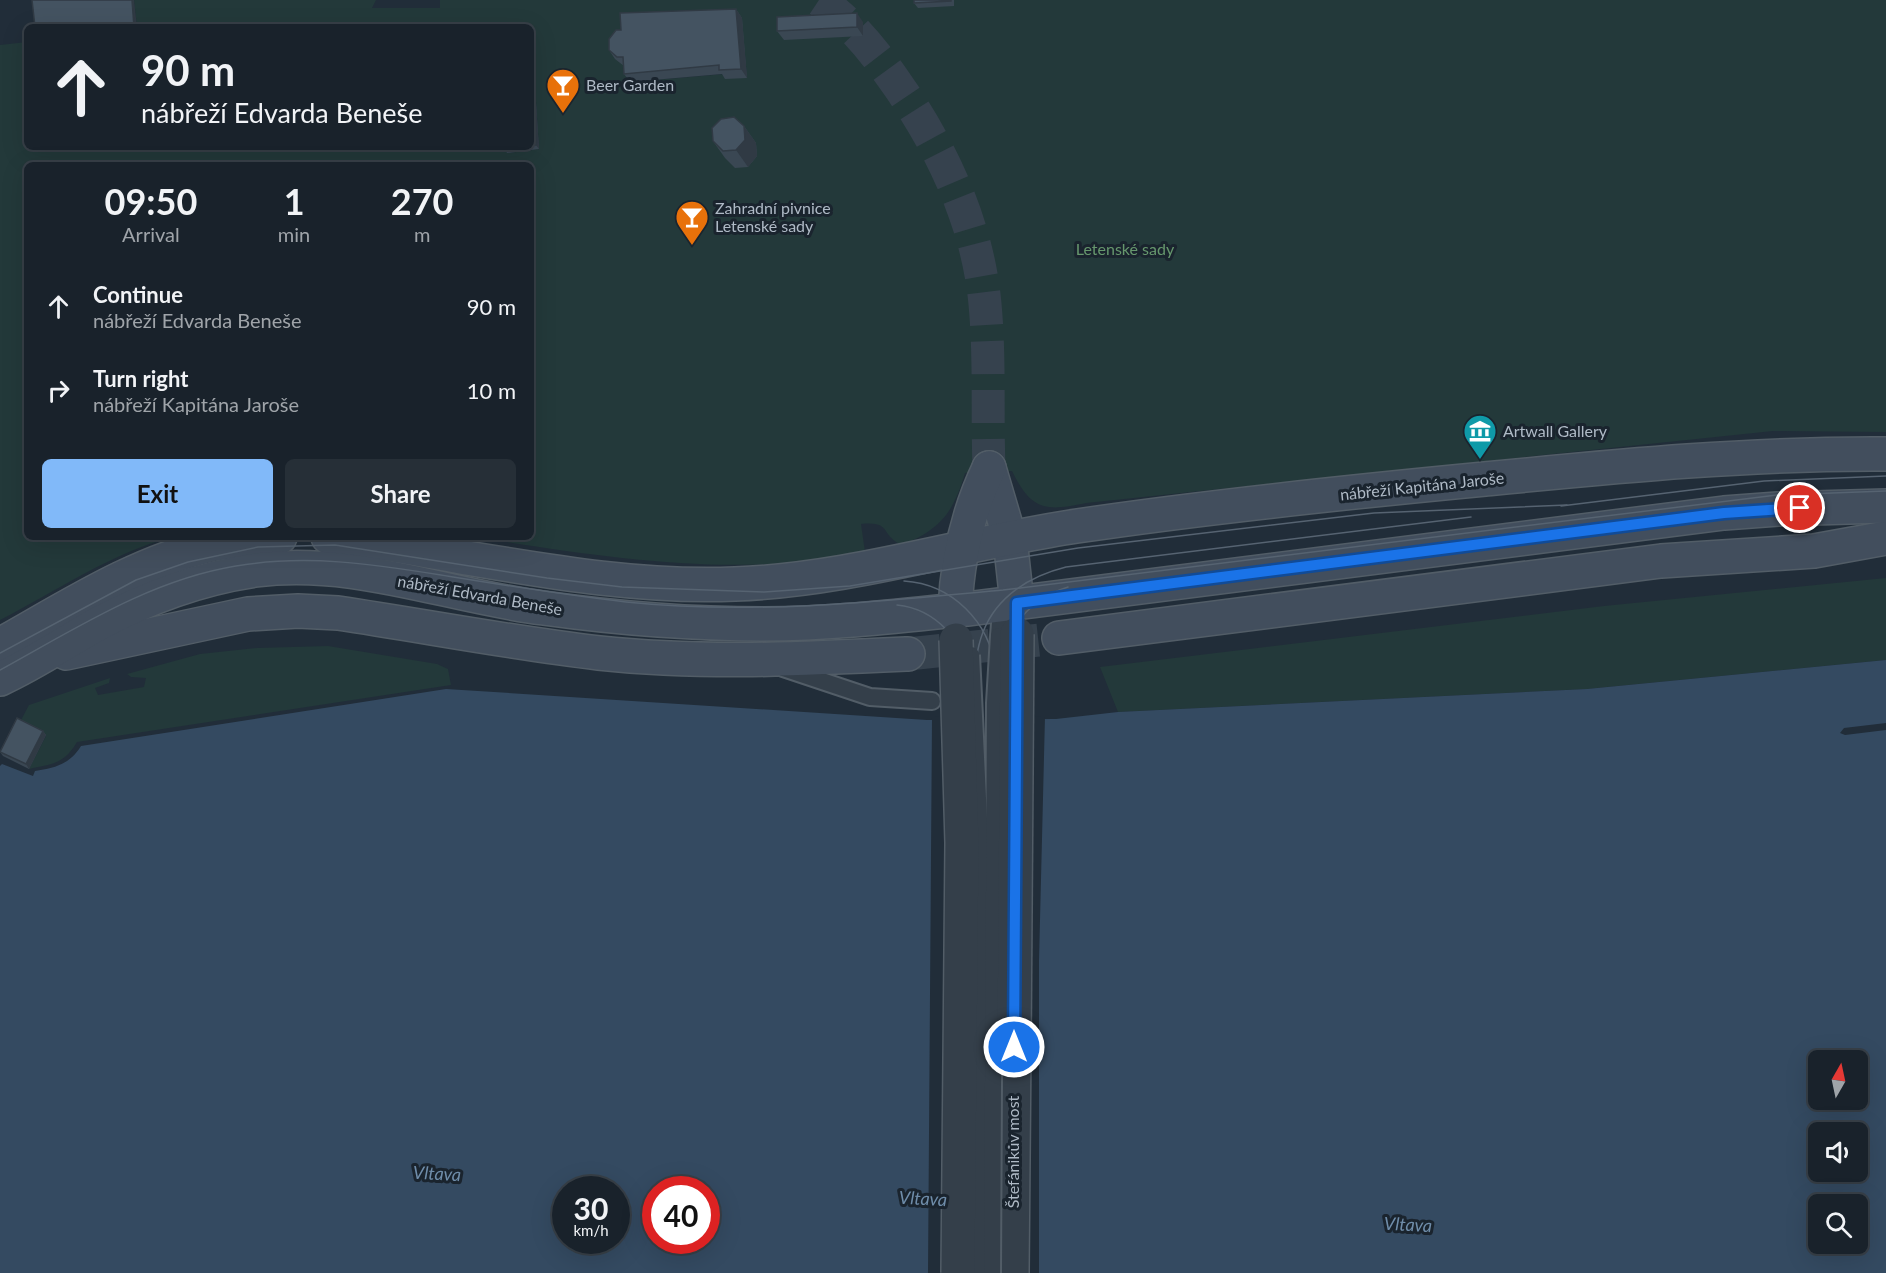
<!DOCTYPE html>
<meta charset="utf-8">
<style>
:root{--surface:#19222b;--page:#262f37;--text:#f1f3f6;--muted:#9fa4a9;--line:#373f47;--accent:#81b9f9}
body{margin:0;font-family:Lato,sans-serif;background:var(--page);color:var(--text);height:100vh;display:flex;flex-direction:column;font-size:22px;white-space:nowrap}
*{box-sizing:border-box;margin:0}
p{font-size:20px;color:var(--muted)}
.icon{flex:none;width:33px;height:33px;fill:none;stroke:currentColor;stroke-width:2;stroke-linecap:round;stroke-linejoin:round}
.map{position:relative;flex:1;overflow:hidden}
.drawer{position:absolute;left:24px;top:162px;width:510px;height:378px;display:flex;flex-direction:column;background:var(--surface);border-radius:9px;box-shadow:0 6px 24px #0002,0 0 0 2px var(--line)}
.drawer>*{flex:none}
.banner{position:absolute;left:24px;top:24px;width:510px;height:126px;border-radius:9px;box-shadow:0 6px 24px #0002,0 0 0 2px var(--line);background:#19222b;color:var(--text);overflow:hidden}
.needle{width:39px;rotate:9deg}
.buttons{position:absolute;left:1808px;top:1050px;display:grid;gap:12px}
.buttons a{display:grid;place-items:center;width:60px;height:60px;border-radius:9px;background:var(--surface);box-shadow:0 6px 24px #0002,0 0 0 2px var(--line);font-size:30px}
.speed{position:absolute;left:552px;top:1176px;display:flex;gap:12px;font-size:30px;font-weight:700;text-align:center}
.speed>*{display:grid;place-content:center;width:78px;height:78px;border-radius:50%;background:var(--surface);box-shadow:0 6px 24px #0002,0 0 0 2px var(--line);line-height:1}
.speed small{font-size:15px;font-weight:400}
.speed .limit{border:9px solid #d22;background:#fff;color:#111}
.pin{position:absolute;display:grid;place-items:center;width:51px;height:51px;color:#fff;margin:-26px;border:3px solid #fff;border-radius:50%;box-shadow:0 2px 6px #0007}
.me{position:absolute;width:66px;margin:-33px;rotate:0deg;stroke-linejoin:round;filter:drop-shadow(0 0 4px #0008)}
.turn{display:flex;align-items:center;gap:21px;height:126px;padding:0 18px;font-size:27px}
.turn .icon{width:78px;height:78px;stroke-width:2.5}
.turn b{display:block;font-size:42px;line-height:51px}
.eta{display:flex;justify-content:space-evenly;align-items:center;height:102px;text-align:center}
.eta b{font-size:36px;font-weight:700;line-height:42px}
.action{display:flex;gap:12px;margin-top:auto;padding:12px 18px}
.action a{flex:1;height:69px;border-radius:9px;background:var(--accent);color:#111;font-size:24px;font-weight:700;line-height:69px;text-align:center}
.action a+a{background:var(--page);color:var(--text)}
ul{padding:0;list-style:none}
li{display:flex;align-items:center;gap:18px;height:84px;padding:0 18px}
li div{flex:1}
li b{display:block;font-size:22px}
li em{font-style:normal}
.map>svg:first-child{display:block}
</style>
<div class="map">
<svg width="1886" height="1273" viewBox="0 0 1886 1273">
<rect width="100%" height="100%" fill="#212d39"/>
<g fill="#23393a" fill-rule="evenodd">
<path d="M 134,0 L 376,0 L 372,8 L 440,8 L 440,0 L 917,0 L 954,6 L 954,0 L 1886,0 L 1886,432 L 1773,431 L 1086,503 C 1045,512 1031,510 1012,471 L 965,473 C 953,513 941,529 902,545 C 879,535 893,521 861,524 L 865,552 C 844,556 823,560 802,562 C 697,572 579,554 476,537 L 531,537 L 531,165 L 27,165 L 27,537 L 172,537 C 111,553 55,592 0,620 L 0,45 L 27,42 L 27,147 L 506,147 L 507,153 L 539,149 L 531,27 L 137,27 ZM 745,55 L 747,77 L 725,74 L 631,82 L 630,65 Z"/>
<polygon points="1886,578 1886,660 1587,689 1118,712 1100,667 1604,606"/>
<path d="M 328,646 L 437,664 L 448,669 L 451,685 L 77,742 C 64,764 52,764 29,769 L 46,736 L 20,722 L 29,705 L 110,678 L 109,683 L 95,688 L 98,695 L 144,687 L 146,678 L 131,677 L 127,674 L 200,654 L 257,648 Z"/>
</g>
<path fill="#344a61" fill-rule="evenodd" d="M 1886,660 L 1886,723 L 1844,728 L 1840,733 L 1845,735 L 1886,730 L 1886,1273 L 0,1273 L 0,766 L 2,764 L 33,776 L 35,771 C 55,768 70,764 81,746 L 446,689 L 927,720 L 1056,719 L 1118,712 L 1587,689 ZM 1818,1060 L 1857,1060 L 1857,1100 L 1818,1100 ZM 1818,1132 L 1857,1132 L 1857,1172 L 1818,1172 ZM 566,1190 L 616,1190 L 616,1240 L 566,1240 ZM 656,1190 L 706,1190 L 706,1240 L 656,1240 ZM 1818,1204 L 1857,1204 L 1857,1244 L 1818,1244 Z"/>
<polygon fill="#212d39" points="1045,716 1039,961 1039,1273 928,1273 932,717"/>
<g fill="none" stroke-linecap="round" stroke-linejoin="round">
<g stroke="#36424e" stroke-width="33" stroke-dasharray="33 16" stroke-linecap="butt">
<path d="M 819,0 C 852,22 877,55 899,87 C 943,150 978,226 985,304 C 990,358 987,413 989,468"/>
<polyline points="908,654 1059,638"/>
</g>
<defs>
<g id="service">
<polyline points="999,636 1002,599"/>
<polyline points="783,668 870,697 932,701"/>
</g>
<polyline id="tertiary" points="1012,1273 1014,1047"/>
<g id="secondary">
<polyline points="989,468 1010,539 1017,603"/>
<path d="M 328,537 C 373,540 417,549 461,557 C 551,572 643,588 735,584 C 851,580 963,543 1077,526 C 1212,506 1349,492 1485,479 C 1619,466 1751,453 1886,454"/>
<path d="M 955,610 C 957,559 967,514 989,468"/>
<polyline points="1059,638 1661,561 1814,551 1886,538"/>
<path d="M 0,645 C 68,607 135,563 212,545 C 234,540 258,539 280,537"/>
<path d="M 66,653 L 248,614 L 298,611 L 338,613 C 425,626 512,643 599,653 C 702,664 804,659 908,654"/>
<path d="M 0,679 C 33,664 64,643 96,625 C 146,598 200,578 256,570 C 353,557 448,596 543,608 C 616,618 689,624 763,624 C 831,624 900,616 967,609 L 1724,513 L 1778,509 L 1886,506"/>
</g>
</defs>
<use href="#service" stroke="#525d67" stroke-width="20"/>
<use href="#tertiary" stroke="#525d67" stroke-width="36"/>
<use href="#secondary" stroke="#525d67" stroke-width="36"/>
<use href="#service" stroke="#343f4a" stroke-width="16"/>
<use href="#tertiary" stroke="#343f4a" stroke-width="33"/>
<use href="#secondary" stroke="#424e5d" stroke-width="33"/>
<g stroke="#566371" stroke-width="1.5">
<polyline points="1561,506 1764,481 1886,476"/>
<path d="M 904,581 C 952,584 990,622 995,669"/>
<path d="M 897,605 C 937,609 964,642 972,680"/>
<polyline points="0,653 136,580 188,562 258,547 335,545 547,578 622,587 764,592 850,586 1078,548 1374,513 1567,505"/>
<path d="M 0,670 C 75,629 150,580 236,566 C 306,554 372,564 441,575 C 503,585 564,595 626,602 C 751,615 878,602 1003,590 L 1777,495 L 1886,491"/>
<path d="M 978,1273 C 979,1123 981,972 979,822 C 978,767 964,682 983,632 C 997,596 1030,576 1066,567 L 1471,517"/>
<path d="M 992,1273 L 996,685 C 1003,638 1020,602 1068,587"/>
</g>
<defs>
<g id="service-bridge">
<polyline points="971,655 979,819 978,1273"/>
<polyline points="992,1273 995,703 999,636"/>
</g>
<g id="tertiary-bridge">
<polyline points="956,640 962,843 958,1273"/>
<polyline points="1014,1047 1017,634"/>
</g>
</defs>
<use href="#service-bridge" stroke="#525d67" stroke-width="20" stroke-linecap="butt"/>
<use href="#tertiary-bridge" stroke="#525d67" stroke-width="36" stroke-linecap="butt"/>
<use href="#service-bridge" stroke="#343f4a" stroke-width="16"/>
<use href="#tertiary-bridge" stroke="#343f4a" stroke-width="33"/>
</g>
<g fill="#3a4753">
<polygon points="914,0 954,0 954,6 918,8 914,3"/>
<polygon points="736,9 742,18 747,78 725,79 722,74 630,82 624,74 624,66 615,59 609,50 621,30"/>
<polygon points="863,22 863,36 784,40 777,31"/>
<polygon points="531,53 533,56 539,149 507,153 504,147 531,147"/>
<polygon points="744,126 756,143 757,156 748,167 735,168 725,158 713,141"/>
<polygon points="43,731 46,735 29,769 3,756 0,752"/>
</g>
<g fill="#303a44">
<polygon points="132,0 134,0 137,27 134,27"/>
<polygon points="736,9 742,18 747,78 741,69"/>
<polygon points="857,13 863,22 863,36 857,27"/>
<polygon points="531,53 533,56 539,149 536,145 531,68"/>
<polygon points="744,126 756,143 757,156 748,167 736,150"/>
<polygon points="43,731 46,735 29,769 26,764"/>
</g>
<g fill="#445361" stroke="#303a44" stroke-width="1.5">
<polygon points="32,0 132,0 134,27 35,27"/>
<polygon points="914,0 951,0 951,1 914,3"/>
<polygon points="736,9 741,69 719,70 719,65 624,74 623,57 617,57 609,50 609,39 616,30 621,30 620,13"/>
<polygon points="857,13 857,27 777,31 777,17"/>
<polygon points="531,68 536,145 531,145"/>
<polygon points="734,117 744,126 745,140 736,150 723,151 713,141 712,128 721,119"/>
<polygon points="17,718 43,731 26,764 0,752"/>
</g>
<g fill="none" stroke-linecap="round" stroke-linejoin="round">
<defs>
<polyline id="route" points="1014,1047 1017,603 1724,513 1800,508"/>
</defs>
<use href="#route" stroke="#114b97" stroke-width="15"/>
<use href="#route" stroke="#1a73e8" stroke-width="10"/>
</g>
<defs>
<symbol id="bar-pin" viewBox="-11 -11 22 30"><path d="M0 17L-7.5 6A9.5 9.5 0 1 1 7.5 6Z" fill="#e8710a" stroke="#1a242e"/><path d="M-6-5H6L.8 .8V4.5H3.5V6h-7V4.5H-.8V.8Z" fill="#fff"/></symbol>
<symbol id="museum-pin" viewBox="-11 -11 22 30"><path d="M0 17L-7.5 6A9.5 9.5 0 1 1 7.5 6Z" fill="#0f9aa8" stroke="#1a242e"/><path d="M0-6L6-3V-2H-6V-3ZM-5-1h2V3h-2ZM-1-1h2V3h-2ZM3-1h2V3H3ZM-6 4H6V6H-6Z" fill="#fff"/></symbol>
</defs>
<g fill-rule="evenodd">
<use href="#bar-pin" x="544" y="66" width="38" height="52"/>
<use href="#bar-pin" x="673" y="198" width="38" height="52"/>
<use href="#museum-pin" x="1461" y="412" width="38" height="52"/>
</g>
<g text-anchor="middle" stroke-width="6" stroke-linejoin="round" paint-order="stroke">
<g font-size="16" fill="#afbac6" stroke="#1a242e" text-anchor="start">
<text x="586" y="91">Beer Garden</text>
<text x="715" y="214">Zahradní pivnice<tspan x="715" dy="18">Letenské sady</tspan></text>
<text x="1503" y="437">Artwall Gallery</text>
</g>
<g font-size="16" fill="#66976d" stroke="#1a242e">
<text x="1125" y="255">Letenské sady</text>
</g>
<g font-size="16" fill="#afbac6" stroke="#1a242e">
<text transform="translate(1422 486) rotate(-6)" y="6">nábřeží Kapitána Jaroše</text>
<text transform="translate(480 595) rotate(10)" y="6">nábřeží Edvarda Beneše</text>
<text transform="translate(1013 1152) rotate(-90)" y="6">Štefánikův most</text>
</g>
<g font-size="18" font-style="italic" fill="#6f8daa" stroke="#1a242e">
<text transform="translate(437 1174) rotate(3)" y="6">Vltava</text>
<text transform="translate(923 1199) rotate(3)" y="6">Vltava</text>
<text transform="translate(1408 1225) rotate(3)" y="6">Vltava</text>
</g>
</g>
</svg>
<div class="buttons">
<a><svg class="needle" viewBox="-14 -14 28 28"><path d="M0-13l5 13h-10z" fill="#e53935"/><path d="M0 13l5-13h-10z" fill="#9fa4a9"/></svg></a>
<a><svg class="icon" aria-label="sound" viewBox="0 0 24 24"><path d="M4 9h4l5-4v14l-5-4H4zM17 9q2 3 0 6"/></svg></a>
<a><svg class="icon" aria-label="search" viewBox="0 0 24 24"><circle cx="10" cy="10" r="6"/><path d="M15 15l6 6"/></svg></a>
</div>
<div class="speed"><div>30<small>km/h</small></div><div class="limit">40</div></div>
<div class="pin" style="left:1800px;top:508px;background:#d93025"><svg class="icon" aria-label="arrive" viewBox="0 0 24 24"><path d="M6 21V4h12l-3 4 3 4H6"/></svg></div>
<svg class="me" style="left:1014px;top:1047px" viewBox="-20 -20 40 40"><circle r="17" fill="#1a73e8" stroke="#fff" stroke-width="3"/><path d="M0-11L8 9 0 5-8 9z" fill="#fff"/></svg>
<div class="banner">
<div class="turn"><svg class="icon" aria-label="ahead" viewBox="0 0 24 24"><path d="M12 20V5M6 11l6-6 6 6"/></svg><div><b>90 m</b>nábřeží Edvarda Beneše</div></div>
</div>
<section class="drawer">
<div class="eta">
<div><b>09:50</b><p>Arrival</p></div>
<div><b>1</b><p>min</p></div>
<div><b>270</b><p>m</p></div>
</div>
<ul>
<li><svg class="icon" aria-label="ahead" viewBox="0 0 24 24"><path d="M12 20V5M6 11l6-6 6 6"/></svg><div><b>Continue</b><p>nábřeží Edvarda Beneše</p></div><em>90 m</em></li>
<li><svg class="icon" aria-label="right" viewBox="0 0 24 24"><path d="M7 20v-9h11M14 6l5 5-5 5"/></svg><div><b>Turn right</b><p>nábřeží Kapitána Jaroše</p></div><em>10 m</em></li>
</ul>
<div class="action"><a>Exit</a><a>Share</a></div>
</section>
</div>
